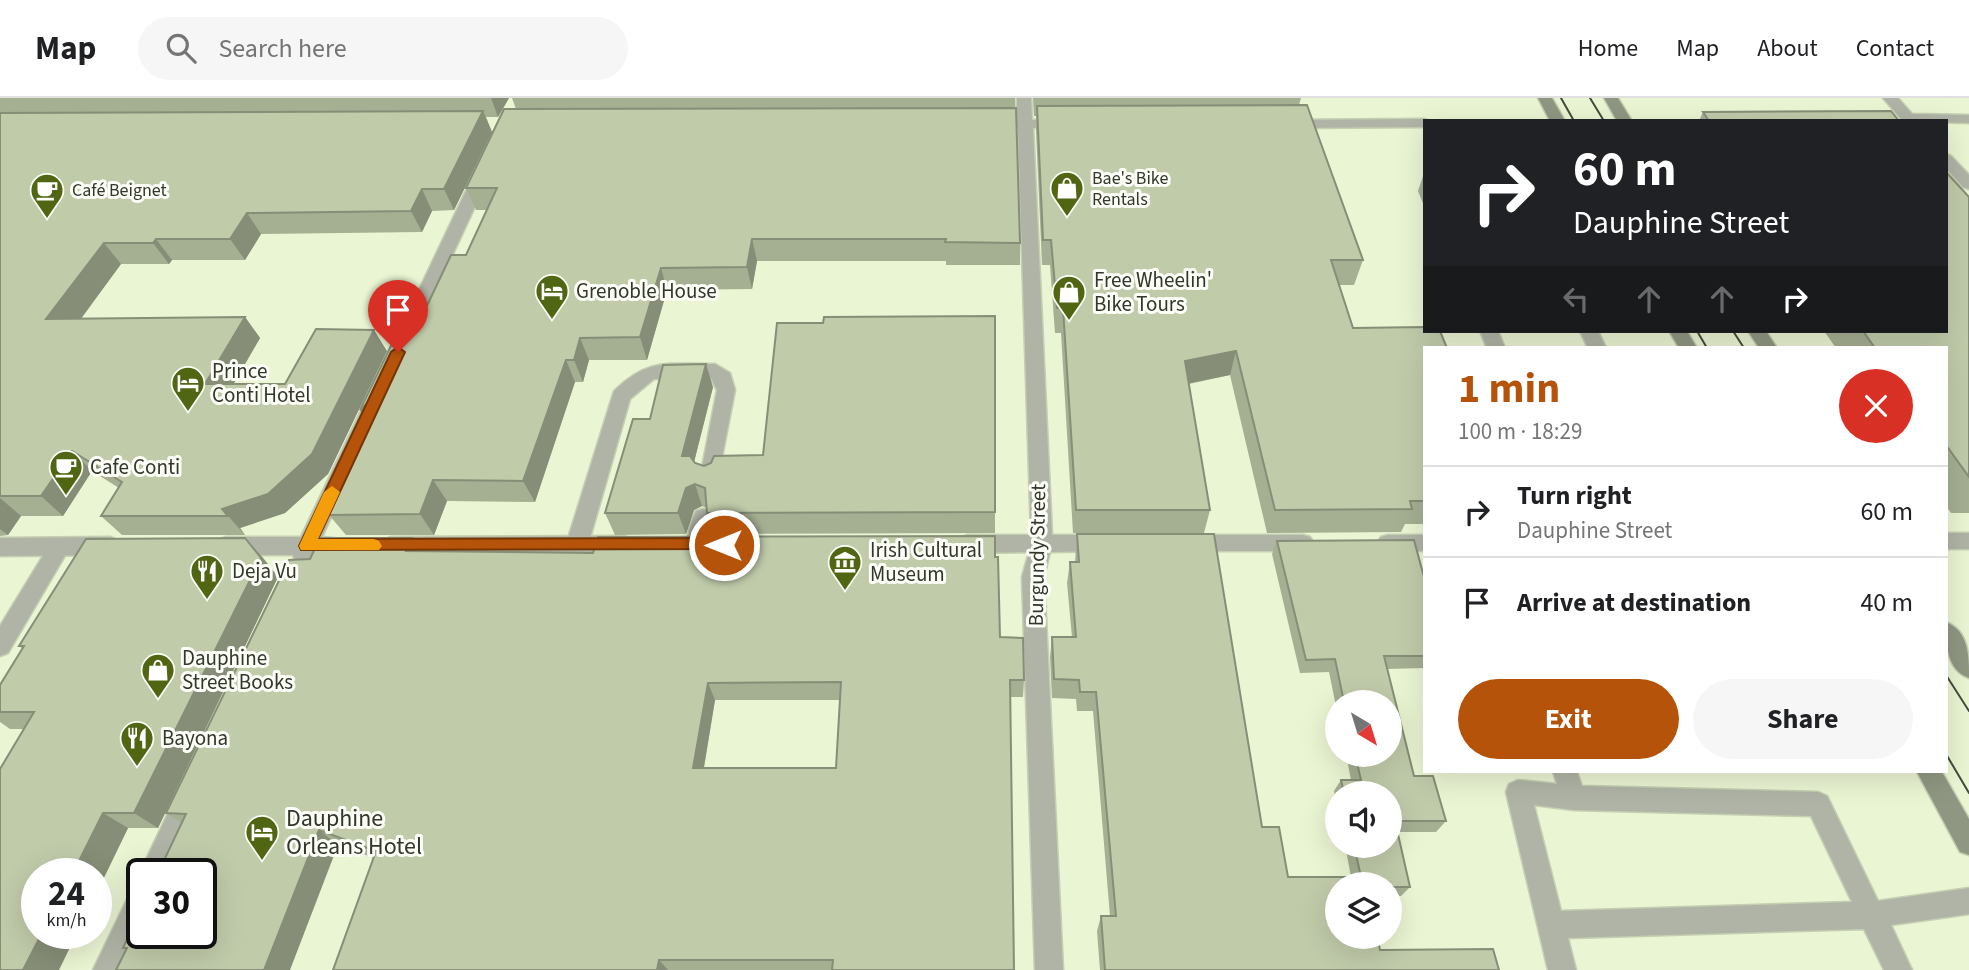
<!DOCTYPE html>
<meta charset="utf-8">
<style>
:root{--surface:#fff;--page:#f6f6f6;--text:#202124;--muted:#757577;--line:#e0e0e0;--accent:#b45309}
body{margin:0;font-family:"Source Sans 3",sans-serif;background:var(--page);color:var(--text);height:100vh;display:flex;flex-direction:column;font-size:26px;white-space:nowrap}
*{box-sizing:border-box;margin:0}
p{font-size:23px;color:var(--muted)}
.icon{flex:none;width:38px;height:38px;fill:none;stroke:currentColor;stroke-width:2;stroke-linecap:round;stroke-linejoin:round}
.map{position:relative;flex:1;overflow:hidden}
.details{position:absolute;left:1423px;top:248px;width:525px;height:427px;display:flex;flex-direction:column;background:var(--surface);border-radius:0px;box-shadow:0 7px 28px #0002}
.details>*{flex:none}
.guide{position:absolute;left:1423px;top:21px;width:525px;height:214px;border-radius:0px;box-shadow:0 7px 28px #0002;background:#202124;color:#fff;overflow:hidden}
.needle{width:46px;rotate:142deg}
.controls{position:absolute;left:1325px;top:592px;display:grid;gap:14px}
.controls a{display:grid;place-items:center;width:77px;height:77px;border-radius:50%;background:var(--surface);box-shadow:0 7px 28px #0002;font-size:35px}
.speed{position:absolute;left:21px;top:760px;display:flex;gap:14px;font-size:35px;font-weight:700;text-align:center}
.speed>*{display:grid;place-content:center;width:91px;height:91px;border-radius:50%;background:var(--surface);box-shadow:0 7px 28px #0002;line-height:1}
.speed small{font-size:18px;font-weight:400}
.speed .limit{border:4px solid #111;border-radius:10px;background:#fff;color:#111}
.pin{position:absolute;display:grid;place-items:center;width:60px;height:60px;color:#fff;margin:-72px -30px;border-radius:50% 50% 50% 0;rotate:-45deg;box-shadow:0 0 7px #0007}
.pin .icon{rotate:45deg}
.me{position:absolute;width:77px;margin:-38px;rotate:270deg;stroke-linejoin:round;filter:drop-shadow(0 0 5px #0008)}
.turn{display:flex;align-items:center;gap:24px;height:147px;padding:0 35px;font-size:32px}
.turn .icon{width:91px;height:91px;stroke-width:2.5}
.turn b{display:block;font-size:49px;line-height:60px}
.lanes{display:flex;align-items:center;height:66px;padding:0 35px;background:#0003;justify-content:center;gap:35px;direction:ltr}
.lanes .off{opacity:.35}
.round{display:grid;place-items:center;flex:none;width:74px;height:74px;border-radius:37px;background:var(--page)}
.head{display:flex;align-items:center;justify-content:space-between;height:119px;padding:0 35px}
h1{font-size:42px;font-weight:700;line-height:52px;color:var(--accent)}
.button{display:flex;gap:14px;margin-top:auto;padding:14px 35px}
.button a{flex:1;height:80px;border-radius:42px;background:var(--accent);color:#fff;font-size:28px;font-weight:700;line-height:80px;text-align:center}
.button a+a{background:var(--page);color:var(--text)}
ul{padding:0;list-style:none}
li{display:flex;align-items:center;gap:21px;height:91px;padding:0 35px;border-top:2px solid var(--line)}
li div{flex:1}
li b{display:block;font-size:26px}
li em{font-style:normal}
header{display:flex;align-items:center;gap:42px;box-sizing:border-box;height:98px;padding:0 35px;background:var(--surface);border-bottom:2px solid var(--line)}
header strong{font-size:33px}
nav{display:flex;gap:38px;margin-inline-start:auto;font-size:24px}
.search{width:490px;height:63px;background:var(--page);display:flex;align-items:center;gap:18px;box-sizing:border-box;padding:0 24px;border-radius:38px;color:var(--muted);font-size:26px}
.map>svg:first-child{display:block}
</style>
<header>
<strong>Map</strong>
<div class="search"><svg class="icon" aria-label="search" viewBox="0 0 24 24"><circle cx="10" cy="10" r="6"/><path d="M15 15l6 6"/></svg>Search here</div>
<nav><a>Home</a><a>Map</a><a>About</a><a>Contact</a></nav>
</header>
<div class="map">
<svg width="1969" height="872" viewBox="0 0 1969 872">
<rect width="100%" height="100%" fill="#eaf5d3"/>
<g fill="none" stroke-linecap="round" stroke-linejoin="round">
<defs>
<g id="service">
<polygon points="1480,233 1498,233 1505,250 1487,250"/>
<polygon points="1580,233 1598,233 1606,250 1588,250"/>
<path d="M 715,266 L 730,275 L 735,292 L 717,385 L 710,388 L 703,385 L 700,380 L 717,292 L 711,280 L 654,281 L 630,301 L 588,447 L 584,453 L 577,456 L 570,453 L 566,447 L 614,293 C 650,258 669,267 715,266 Z"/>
<path d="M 703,411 L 710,413 C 716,424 711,443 705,453 L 698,456 L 691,453 C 685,443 690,424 696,413 Z"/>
<polygon points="59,440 66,443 70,449 8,555 0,558 0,528 52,443"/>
<path d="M 1553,674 L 1577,674 L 1582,688 L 1818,694 L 1827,698 L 1878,803 L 1969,790 L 1969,816 L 1891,827 L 1912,872 L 1884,872 L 1864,831 L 1568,840 L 1576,872 L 1548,872 L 1506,694 L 1509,686 L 1518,682 L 1557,686 ZM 1534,707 L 1574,712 L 1811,718 L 1852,804 L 1561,813 Z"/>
</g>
<g id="minor">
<polygon points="1017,0 1031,0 1032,22 1065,22 1072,26 1065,30 1033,30 1052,437 1104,437 1111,439 1115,445 1111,451 1104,453 1050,454 1044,479 1063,872 1035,872 1022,479 1029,454 968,455 961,452 957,446 961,440 968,437 1031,437 1018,30 989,30 982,26 989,22 1017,22"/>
<polygon points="1424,21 1430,23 1424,23 1424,29 1287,30 1280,26 1287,22"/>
<polygon points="483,69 491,74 406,257 403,262 391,262 388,257 475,74"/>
<polygon points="378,289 385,291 387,296 322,439 351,442 355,448 351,454 314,457 311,463 303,466 295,463 293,457 226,457 219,454 215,448 219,442 226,439 301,439 369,296 371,291"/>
<rect x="1946" y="435" width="23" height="16"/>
<polygon points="1189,437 1303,437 1310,439 1314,445 1310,451 1303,453 1189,453 1182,451 1178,445 1182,439"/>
<polygon points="1388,437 1424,437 1424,453 1381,451 1377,445 1381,439"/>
<polygon points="624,438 631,441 635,447 631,453 624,456 391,457 384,454 380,448 384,442 391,439"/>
<polygon points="110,439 117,442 121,448 117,454 110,457 0,458 0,440"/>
<polygon points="189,686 198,690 201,698 166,775 142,775 142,779 140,775 144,766 180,690"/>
<polygon points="142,785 142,828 121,872 93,872 133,789"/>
</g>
<g id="tertiary">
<polygon points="1883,0 1898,0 1912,16 1969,17 1969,25 1903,23"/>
<polygon points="1946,56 1951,58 1969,77 1969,91 1963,89 1946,70"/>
</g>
<g id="secondary">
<polygon points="1538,0 1552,0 1565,23 1550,23"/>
<polygon points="1604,0 1618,0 1632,23 1617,23"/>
<polygon points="1669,233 1687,233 1697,250 1679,250"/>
<polygon points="1748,233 1766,233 1777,250 1759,250"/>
<path d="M 1946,524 C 1969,533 1969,559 1969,580 C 1946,572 1946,545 1946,524 Z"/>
<polygon points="1917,674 1942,674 1969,721 1969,757 1960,754"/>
</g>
</defs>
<use href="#service" stroke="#c5cfb1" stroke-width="3"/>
<use href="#minor" stroke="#c5cfb1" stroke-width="3"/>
<use href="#tertiary" stroke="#c5cfb1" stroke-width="3"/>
<use href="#secondary" stroke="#c5cfb1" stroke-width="3"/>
<use href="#service" fill="#afb4a6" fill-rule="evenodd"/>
<use href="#minor" fill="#afb4a6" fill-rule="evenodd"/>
<use href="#tertiary" fill="#afb4a6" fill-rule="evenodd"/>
<use href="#secondary" fill="#8f9782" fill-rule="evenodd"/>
<g stroke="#454b3c" stroke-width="2">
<polyline points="1561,0 1574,23"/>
<polyline points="1590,0 1604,23"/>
<polyline points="1697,233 1707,250"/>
<polyline points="1733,233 1744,250"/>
<polyline points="1946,577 1969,613"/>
<polyline points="1946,656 1969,695"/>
</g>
</g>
<g fill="#a5af92" fill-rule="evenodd">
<polygon points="0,0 509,0 498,19 486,19 492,34 454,112 432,113 422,134 261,136 245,162 172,162 169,166 121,166 81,221 245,219 260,240 233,286 285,286 387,253 328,376 285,415 240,430 245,437 122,437 101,418 119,390 92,373 63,418 21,418 8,437 0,438"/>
<polygon points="512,0 1015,0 1020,145 1020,167 946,167 946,163 757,163 752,191 667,192 647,262 589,262 583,284 575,284 535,404 447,403 434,437 346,437 329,417 370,328 360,312 466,157 487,112 476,112 466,90 516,11"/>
<polygon points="1033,0 1301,0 1299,7 1363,162 1354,187 1339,187 1353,230 1424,250 1424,426 1405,426 1401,434 1267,435 1230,277 1189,286 1210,412 1204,435 1073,435 1061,235 1055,235 1050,167 1042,167 1036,33 1036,18 1034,18"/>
<polygon points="1703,14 1899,23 1699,23"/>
<polygon points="1424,75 1424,108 1418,93"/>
<polygon points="1969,99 1969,415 1951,415 1946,408 1946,250 1836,250 1824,233 1946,233"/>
<polygon points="995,218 995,435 714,436 707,415 707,410 702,408 694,412 686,436 615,437 605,415 650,321 713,289 694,364 695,365 704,368 763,357 823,225"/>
<polygon points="1077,436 1262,729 1288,779 1351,779 1345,747 1390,747 1390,695 1337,695 1337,709 1334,693 1341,682 1351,682 1346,656 1390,656 1390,604 1337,604 1337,613 1329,574 1300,575 1272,456 1277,443 1424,479 1424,570 1387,571 1414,678 1446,723 1436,734 1397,734 1410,789 1401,798 1390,798 1390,786 1337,786 1380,852 1499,872 1100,872 1097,833 1101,818 1110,818 1093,613 1077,613 1076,601 1052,600 1050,559 1052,539 1072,539 1067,485 1070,464 1075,464"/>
<polygon points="245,440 263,460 278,479 158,730 128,730 96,796 96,775 24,631 10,631 0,624 0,587 23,551 19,548"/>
<path d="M 421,454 L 995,459 L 1000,539 L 1024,582 L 1023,599 L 1010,599 L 1014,872 L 333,872 L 374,760 L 338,747 L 126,851 L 123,850 L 182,725 L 166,715 L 310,461 ZM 715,602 L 840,602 L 836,670 L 704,670 Z"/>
</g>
<g fill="#868e77">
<polygon points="491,0 509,0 498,19"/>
<polygon points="483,13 492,34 454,112 444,91"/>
<polygon points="422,91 432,113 422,134 411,113"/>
<polygon points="247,115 261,136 245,162 230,141"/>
<polygon points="156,141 172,162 169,166 153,145"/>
<polygon points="752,141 757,163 752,191 747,169"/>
<polygon points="104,145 121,166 65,242 46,221"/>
<polygon points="661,170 667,192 647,262 640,239"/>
<polygon points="245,219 260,240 222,306 205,286"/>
<polygon points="374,232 387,253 328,376 285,415 240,430 245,437 222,411"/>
<polygon points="580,240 589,262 583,284 574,262"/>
<polygon points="1236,253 1230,277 1180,287 1185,263"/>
<polygon points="566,262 575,284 535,404 523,383"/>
<polygon points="706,266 713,289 690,380 682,358"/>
<polygon points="390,284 374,334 360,312"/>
<polygon points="72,353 92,373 63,418 41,398"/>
<polygon points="433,382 447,403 434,437 420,416"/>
<polygon points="695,386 702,408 694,412 686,436 678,415 686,390"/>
<polygon points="0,400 21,418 8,437 0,431"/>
<polygon points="245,440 263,460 278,479 158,730 134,715"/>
<polygon points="412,440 425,459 406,453"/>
<polygon points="708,585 715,602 701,686 693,670"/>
<polygon points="103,715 128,730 96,796 96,775 73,775"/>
<polygon points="319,732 338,747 290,872 264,872"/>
<polygon points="42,835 77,835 59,872 23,872"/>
<polygon points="659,862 668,872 657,872"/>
</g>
<g fill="#c0cbaa" stroke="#868e77" stroke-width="2" fill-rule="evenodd">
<polygon points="1307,7 1363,162 1331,162 1353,230 1424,229 1424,233 1440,233 1447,250 1424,250 1424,403 1410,403 1412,411 1275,412 1236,253 1185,263 1210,412 1076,412 1063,210 1057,210 1051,142 1043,142 1037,8"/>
<polygon points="1016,10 1020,145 945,144 946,141 752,141 747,169 661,170 640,239 580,240 574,262 566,262 523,383 433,382 420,416 329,417 390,284 360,312 399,231 416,231 451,157 466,157 497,90 466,90 504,11"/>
<polygon points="483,13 444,91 422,91 411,113 247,115 230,141 156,141 153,145 104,145 46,221 245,219 205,286 285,286 316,231 374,232 312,356 268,396 222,411 228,418 101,418 122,384 72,353 41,398 0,398 0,15"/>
<polygon points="1891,13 1899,23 1709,23 1703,14"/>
<polygon points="1946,74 1969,99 1969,379 1946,347 1946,250 1875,250 1863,233 1946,233"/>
<polygon points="995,218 995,414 707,415 705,390 695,386 686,390 678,415 605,415 633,321 650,321 663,267 706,266 682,358 690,358 695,365 704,368 711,365 714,358 763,357 777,225 823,225 824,219"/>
<polygon points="1077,436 1214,436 1262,729 1279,729 1288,779 1364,779 1365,786 1337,786 1337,838 1377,838 1380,852 1493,851 1499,872 1105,872 1101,818 1116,818 1096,594 1080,594 1079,582 1054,581 1052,539 1076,539 1070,464 1079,464"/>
<path d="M 995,438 L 995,459 L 998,459 L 1000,539 L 1023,540 L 1024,582 L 1010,582 L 1014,872 L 832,872 L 833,862 L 659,862 L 657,872 L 333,872 L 376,753 L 319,732 L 264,872 L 116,872 L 127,850 L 123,850 L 142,809 L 142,835 L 201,835 L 201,775 L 158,775 L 186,716 L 166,715 L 289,462 L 310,461 L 320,440 L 412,440 L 406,453 L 593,455 L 598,439 ZM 841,584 L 836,670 L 693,670 L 708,585 Z"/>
<polygon points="245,440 261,460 134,715 103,715 73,775 37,775 37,835 42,835 23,872 0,872 0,671 34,614 0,614 0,587 24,548 19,548 86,441"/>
<polygon points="1414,442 1424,479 1424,558 1384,558 1414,678 1433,678 1446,723 1395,723 1410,789 1390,789 1390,786 1365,786 1364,779 1361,779 1354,747 1390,747 1390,695 1344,695 1341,682 1361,682 1355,656 1390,656 1390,604 1344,604 1335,561 1306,562 1277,443"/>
</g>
<polygon fill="#b45309" stroke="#753606" stroke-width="2" points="398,249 405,254 318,441 724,440 729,442 732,447 729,451 301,452 299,448 391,254"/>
<polygon fill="#f59e0b" points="332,388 340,394 318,441 374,441 379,443 382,448 379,452 301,452 299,448 324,394"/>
<defs>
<symbol id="shop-pin" viewBox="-11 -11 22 30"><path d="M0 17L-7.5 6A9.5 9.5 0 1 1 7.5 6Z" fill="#516612" stroke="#fcfef7"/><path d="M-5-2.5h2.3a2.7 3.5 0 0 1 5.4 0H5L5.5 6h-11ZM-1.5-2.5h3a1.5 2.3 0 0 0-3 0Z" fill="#fff"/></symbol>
<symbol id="cafe-pin" viewBox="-11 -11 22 30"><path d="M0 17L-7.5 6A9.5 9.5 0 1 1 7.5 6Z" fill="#516612" stroke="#fcfef7"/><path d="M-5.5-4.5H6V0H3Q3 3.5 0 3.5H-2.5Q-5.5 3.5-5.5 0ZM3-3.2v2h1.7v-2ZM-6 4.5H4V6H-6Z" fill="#fff"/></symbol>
<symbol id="hotel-pin" viewBox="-11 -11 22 30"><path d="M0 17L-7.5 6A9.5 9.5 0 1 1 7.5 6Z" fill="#516612" stroke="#fcfef7"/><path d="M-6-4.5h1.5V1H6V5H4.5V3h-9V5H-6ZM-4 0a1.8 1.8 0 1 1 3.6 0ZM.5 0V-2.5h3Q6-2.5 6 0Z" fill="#fff"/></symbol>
<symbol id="museum-pin" viewBox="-11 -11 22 30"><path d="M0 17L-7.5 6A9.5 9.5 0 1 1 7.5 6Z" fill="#516612" stroke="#fcfef7"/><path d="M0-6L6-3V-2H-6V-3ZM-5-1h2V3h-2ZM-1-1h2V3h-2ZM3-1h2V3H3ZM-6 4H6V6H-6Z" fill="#fff"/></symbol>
<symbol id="restaurant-pin" viewBox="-11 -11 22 30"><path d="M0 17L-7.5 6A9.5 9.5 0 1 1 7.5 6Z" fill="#516612" stroke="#fcfef7"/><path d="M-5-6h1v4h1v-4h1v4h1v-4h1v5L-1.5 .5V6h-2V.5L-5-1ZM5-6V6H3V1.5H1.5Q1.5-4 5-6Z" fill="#fff"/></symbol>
</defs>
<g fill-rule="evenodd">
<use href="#shop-pin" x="1048" y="71" width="38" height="52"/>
<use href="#cafe-pin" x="28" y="73" width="38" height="52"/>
<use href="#hotel-pin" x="533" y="174" width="38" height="52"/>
<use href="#shop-pin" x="1050" y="175" width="38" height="52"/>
<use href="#hotel-pin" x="169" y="266" width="38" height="52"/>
<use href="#cafe-pin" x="47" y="350" width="38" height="52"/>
<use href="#museum-pin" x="826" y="445" width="38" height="52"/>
<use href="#restaurant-pin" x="188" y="454" width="38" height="52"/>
<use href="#shop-pin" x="139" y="553" width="38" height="52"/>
<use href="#restaurant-pin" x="118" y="621" width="38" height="52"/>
<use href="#hotel-pin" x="243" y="715" width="38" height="52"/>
</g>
<g text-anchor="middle" stroke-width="6" stroke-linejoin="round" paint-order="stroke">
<g font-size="18" fill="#32372a" stroke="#fcfef7" text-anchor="start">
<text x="1092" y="86">Bae's Bike<tspan x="1092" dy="21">Rentals</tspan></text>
<text x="72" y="98">Café Beignet</text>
</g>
<g font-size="21" fill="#32372a" stroke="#fcfef7" text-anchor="start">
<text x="1094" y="189">Free Wheelin'<tspan x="1094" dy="24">Bike Tours</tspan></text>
<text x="576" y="200">Grenoble House</text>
<text x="212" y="280">Prince<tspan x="212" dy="24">Conti Hotel</tspan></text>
<text x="90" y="376">Cafe Conti</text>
<text x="870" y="459">Irish Cultural<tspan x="870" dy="24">Museum</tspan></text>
<text x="232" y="480">Deja Vu</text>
<text x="182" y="567">Dauphine<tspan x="182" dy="24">Street Books</tspan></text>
<text x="162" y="647">Bayona</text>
</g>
<g font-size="21" fill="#32372a" stroke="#fcfef7">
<text transform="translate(1037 457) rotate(-89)" y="7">Burgundy Street</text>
</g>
<g font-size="24" fill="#32372a" stroke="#fcfef7" text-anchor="start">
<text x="286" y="728">Dauphine<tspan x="286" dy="28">Orleans Hotel</tspan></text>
</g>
</g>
</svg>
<div class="controls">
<a><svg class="needle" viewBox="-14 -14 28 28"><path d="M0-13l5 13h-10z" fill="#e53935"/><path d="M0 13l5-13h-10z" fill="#757577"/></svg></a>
<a><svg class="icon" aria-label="sound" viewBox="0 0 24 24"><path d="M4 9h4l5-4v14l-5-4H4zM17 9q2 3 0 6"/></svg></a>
<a><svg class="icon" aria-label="layers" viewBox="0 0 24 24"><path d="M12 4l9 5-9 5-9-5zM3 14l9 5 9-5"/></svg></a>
</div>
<div class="speed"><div>24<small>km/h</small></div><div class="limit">30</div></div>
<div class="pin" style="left:398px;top:254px;background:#d93025"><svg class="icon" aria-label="arrive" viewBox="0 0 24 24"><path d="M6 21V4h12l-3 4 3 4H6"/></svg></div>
<svg class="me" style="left:724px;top:447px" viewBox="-20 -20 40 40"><circle r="17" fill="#b45309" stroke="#fff" stroke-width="3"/><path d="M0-11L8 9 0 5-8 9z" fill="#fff"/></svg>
<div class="guide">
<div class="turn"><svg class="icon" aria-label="right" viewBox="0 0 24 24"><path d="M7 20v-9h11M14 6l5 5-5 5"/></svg><div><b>60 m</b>Dauphine Street</div></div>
<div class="lanes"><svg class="icon off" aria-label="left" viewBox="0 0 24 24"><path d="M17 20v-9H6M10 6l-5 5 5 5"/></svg><svg class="icon off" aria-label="ahead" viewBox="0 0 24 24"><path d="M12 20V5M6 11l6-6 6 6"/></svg><svg class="icon off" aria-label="ahead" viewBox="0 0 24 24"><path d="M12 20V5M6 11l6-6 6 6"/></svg><svg class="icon" aria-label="right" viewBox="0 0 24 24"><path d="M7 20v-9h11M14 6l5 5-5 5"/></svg></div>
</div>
<section class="details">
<div class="head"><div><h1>1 min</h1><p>100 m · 18:29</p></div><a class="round" style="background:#d93025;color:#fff"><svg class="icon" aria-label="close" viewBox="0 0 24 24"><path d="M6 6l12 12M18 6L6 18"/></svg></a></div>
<ul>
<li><svg class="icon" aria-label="right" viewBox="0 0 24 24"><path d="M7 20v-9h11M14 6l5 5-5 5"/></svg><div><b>Turn right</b><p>Dauphine Street</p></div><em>60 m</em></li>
<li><svg class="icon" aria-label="arrive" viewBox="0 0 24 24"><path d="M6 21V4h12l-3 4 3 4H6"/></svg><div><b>Arrive at destination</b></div><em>40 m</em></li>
</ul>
<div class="button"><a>Exit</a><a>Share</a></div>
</section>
</div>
